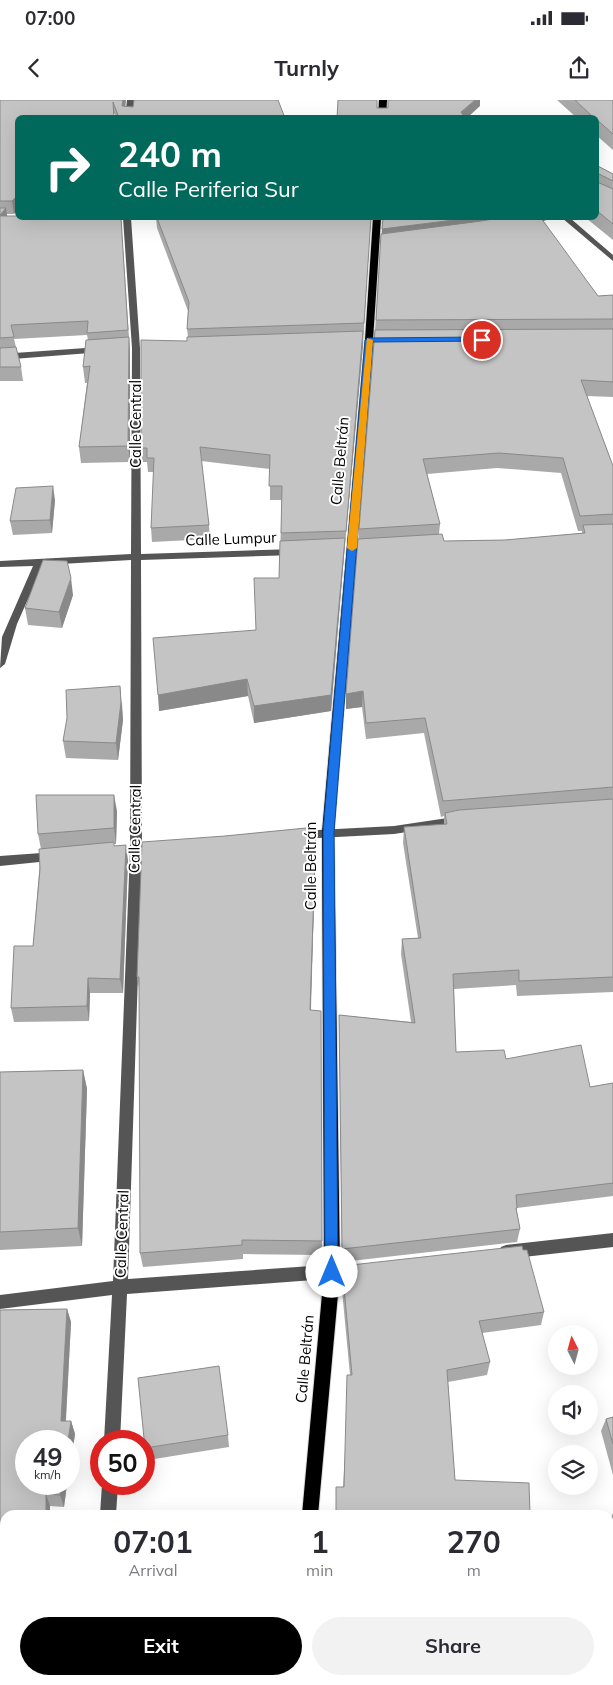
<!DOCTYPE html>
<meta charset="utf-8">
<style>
:root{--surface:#fff;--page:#f2f2f3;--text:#2b2b33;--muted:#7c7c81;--accent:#000}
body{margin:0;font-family:Mulish,sans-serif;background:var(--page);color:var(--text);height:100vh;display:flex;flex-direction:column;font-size:19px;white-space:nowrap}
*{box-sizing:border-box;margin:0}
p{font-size:16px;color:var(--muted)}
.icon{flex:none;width:28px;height:28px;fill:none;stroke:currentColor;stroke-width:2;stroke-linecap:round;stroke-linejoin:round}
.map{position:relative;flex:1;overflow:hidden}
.details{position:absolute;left:0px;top:1410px;width:614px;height:175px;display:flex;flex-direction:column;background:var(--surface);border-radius:15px 15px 0 0;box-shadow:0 5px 20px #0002}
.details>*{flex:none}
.top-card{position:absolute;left:15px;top:15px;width:584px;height:105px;border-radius:8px;box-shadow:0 5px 20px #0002;background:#00695c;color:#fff;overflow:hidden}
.needle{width:32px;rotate:354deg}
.controls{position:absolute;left:548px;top:1225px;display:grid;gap:10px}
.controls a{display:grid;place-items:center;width:50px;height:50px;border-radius:50%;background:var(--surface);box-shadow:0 5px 20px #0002;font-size:25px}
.speed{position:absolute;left:15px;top:1330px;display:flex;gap:10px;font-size:25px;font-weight:700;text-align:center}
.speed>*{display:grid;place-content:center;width:65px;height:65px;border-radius:50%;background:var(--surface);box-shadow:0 5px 20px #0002;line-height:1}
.speed small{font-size:12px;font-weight:400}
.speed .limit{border:8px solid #d22;background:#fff;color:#111}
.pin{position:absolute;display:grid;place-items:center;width:42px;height:42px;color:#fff;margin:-21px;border:2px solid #fff;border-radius:50%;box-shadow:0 1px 5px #0007}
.me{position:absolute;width:55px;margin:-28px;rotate:0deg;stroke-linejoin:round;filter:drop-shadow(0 0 4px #0008)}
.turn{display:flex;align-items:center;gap:18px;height:105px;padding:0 20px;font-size:22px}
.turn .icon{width:65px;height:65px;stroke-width:2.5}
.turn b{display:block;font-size:35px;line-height:42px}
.eta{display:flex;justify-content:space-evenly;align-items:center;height:85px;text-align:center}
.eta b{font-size:30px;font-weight:700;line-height:35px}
.button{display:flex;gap:10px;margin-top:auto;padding:10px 20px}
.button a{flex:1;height:58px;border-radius:30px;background:var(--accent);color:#fff;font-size:20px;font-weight:700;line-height:58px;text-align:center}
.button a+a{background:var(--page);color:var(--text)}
.status{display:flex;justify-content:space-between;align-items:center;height:35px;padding:0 25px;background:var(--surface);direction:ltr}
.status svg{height:14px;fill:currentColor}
header{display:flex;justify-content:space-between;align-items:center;height:65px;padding:0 20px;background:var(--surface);font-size:22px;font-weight:700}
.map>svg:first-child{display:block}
</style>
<div class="status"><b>07:00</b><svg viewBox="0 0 49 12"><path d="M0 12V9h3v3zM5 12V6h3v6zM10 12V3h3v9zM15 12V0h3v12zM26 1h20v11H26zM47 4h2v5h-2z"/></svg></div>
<header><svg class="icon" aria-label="back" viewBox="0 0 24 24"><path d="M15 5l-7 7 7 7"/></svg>Turnly<svg class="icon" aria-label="share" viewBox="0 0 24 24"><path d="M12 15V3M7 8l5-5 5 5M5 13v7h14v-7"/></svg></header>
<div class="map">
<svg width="613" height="1585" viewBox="0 0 613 1585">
<rect width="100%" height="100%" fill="#fff"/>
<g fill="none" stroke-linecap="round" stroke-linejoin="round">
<defs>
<g id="major">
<polygon points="379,0 387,0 386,18 378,18"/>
<polygon points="373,118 381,118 373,240 334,732 340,1172 318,1415 302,1415 324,1172 322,732 365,240"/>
<polygon points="286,1580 304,1580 303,1585 285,1585"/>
</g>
</defs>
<use href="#major" stroke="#dbdbdb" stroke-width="2"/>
<g fill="#555" fill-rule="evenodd">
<polygon points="127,0 135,0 133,18 125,18"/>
<polygon points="123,118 131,118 140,248 141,454 296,449 301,452 296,455 141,460 142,751 128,1179 340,1164 345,1166 348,1171 345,1176 340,1178 127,1194 120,1341 104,1341 112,1195 0,1209 0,1195 113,1181 130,751 131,460 43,465 17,524 5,564 0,568 2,537 33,466 0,467 0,461 131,454 132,248"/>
<polygon points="542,118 555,118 526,125 522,123"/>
<polygon points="562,118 570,118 613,155 613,161"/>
<polygon points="100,247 103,248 103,252 0,260 0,254"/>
<polygon points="461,716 465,717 467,720 465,723 394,734 299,739 293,735 299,731 394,726"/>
<polygon points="55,752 59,754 61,757 59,760 0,766 0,756"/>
<polygon points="613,1133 613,1147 506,1159 501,1157 499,1152 501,1147 506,1145"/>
<polygon points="102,1384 118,1384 116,1415 100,1415"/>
<rect x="90" y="1580" width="18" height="5"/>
</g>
<use href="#major" fill="#000" fill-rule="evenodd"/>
</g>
<g fill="#a9a9a9" fill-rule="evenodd">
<polygon points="0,0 126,0 125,6 285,18 116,18 115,14 18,18 14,114 7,114 7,116 121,118 130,253 130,362 81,363 79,347 87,283 85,283 83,267 88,240 87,235 14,239 21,267 23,281 0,281"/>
<polygon points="557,0 613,0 613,50 596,35 596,18 577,18"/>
<polygon points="596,65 613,74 613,140 586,118 596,118"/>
<polygon points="156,118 371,118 363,245 345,445 331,611 254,623 248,596 159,611 256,530 279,478 282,400 270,400 270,369 201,361 209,425 210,439 152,442 151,428 154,372 148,372 147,362 142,362 141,348 187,241 188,237 187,229 188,211 157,128"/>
<path d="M 383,118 L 598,196 L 613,195 L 613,297 L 587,296 L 613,366 L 613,892 L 517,896 L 516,885 L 454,889 L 456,952 L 506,959 L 590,987 L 613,983 L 613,1096 L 517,1108 L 517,1112 L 520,1129 L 517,1142 L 342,1162 L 339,915 L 411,922 L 401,854 L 402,839 L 418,838 L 403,743 L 404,727 L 444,725 L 444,716 L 441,717 L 424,633 L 366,639 L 362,607 L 346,609 L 346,594 L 375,230 ZM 497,368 L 561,373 L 578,431 L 582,431 L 582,433 L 505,440 L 444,441 L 439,434 L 440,424 L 427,374 Z"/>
<polygon points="55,400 52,433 13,435 10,421"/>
<polygon points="73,495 62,528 28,525 25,508"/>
<polygon points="122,602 123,620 118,660 66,658 63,641"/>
<polygon points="117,711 116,744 114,744 114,746 128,760 123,893 90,893 89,921 14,922 11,908 33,846 41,749 38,734"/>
<polygon points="316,727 311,910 322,1141 322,1155 243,1154 243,1159 143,1167 140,1153 140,893 137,877 225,736"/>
<polygon points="83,970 87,989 82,1146 0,1150 0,972"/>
<polygon points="523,1150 544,1212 541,1225 482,1233 490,1262 487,1275 448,1282 455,1380 530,1415 336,1415 336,1387 343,1387 350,1275 341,1180 342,1166"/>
<polygon points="67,1209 71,1222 66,1321 71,1321 75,1334 69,1374 69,1341 26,1384 67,1384 64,1407 50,1406 50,1415 5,1415 5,1573 0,1572 0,1210"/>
<polygon points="613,1317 613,1375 601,1331 606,1319"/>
<polygon points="228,1335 229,1347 148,1360 145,1348"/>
<polygon points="613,1413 613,1427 610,1420"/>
<polygon points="565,1580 609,1580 613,1585 565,1585"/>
</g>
<g fill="#898989">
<polygon points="123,0 126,0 124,18 122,6"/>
<polygon points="475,0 480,0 480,6 467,18 461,18 461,12"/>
<polygon points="18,95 18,110 14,114 12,101"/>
<polygon points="6,108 8,122 1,129 0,115"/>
<polygon points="121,118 130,253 130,362 128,346 129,239"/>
<polygon points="470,118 529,118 381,141 382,129"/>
<polygon points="363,231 363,245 345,445 346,431"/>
<polygon points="53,386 55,400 52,433 50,420"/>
<polygon points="345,438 344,455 331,611 254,623 254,606"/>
<polygon points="71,478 73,495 62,528 59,512"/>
<polygon points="247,579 248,596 159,611 158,595"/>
<polygon points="120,586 123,620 118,660 116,643"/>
<polygon points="363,591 362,607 346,609 346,594"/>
<polygon points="114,695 117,711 116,744 114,728"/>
<polygon points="316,727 316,744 310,926 310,910"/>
<polygon points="126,745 128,760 123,893 120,879"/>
<polygon points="88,878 90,893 89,921 87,906"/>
<polygon points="83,970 87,989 82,1146 78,1128"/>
<polygon points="67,1209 71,1222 65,1333 61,1321"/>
<polygon points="71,1321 75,1334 69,1374 69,1341 68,1341"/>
<polygon points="61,1384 67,1384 64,1407 60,1395"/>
<polygon points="46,1394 50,1406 50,1415 46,1415"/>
</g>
<g fill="#c4c4c4" stroke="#898989">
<polygon points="0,0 123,0 122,6 133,7 134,0 278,0 285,18 119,18 113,2 114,18 18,18 18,95 12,101 0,101"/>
<polygon points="338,0 377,0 377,8 388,8 388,0 475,0 461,12 465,18 337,18"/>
<polygon points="575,0 613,0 613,34 596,19 596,18 594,18"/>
<polygon points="596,65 613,74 613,81 597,73 597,82 613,89 613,124 596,110"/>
<polygon points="0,108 6,108 0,115"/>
<polygon points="0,116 18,116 18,118 121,118 128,230 87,233 88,221 11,225 14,237 0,238"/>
<polygon points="157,118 371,118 364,223 187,229 189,202"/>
<polygon points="383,118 470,118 382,129"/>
<polygon points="499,118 541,118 598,196 613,195 613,219 376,220 381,134 481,121"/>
<polygon points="613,229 613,282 581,280 613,366 613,414 580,416 563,358 499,353 423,359 440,424 359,429 375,230"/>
<polygon points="363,231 346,431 281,433 282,386 269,386 270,355 200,347 209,425 151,428 154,358 147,358 147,348 141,348 141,240 187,241 187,237"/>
<polygon points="129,237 128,346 79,347 90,266 83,267 86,240"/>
<polygon points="16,247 21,267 0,267 0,248"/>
<polygon points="53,386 50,420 10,421 16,388"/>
<polygon points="613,424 613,687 443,701 425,618 366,623 363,591 346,594 358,439 442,434 444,441 505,440 585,433 583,425"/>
<polygon points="345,438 331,595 254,606 247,579 158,595 153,538 256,530 254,478 279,478 280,441"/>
<polygon points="43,460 67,461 71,478 59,512 25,508"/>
<polygon points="120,586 121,603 116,643 63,641 67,618 66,590"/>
<polygon points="36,695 114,695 114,728 38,734"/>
<polygon points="613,699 613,877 519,881 519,870 453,874 456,952 504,950 506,959 581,945 590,987 613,983 613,1083 516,1095 517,1108 516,1108 520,1129 342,1149 339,915 415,923 402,839 421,838 404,727 447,724 445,713 459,710"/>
<polygon points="316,727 310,910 321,911 322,1141 242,1140 242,1145 140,1153 139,877 137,877 142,742 225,736"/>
<polygon points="114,742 114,746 126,745 120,879 88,878 87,906 11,908 14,846 33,846 40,769 39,749"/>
<polygon points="83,970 78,1128 0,1132 0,972"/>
<polygon points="522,1146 523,1150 527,1150 544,1212 479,1221 490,1262 447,1270 455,1380 529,1383 530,1415 336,1415 336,1387 344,1387 347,1275 352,1275 342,1166"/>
<polygon points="67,1209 61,1321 71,1321 68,1341 26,1341 26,1384 61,1384 60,1395 46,1394 46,1415 5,1415 5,1564 0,1564 0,1210"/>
<polygon points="219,1266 228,1335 145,1348 138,1278"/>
<polygon points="613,1317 613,1344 606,1319"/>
<polygon points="609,1474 613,1474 613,1585 571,1585 571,1580 609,1580"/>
<rect x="324" y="1580" width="119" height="5"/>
</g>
<polygon fill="#1a73e8" stroke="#114b97" points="482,237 486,240 485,241 373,242 334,732 338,1172 336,1176 332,1178 327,1176 325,1172 323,732 365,240 369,238"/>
<polygon fill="#f59e0b" points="367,238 373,240 357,448 352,451 347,448"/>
<g text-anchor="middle" stroke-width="4" stroke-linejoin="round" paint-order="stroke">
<g font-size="15" fill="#000" stroke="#fff">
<text transform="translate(136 324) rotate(-90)" y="5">Calle Central</text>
<text transform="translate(340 361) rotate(-85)" y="5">Calle Beltrán</text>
<text transform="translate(231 439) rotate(-2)" y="5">Calle Lumpur</text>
<text transform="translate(135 729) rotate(-89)" y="5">Calle Central</text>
<text transform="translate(311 766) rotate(-90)" y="5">Calle Beltrán</text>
<text transform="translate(122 1134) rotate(-88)" y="5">Calle Central</text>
<text transform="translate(305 1259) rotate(-85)" y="5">Calle Beltrán</text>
</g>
</g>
</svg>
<div class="controls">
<a><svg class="needle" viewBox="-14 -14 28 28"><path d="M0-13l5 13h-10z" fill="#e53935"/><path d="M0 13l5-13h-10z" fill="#7c7c81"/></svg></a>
<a><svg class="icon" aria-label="sound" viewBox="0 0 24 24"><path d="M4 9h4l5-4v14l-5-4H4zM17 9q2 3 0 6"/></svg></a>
<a><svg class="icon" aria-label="layers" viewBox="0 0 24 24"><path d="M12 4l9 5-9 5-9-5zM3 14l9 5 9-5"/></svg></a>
</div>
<div class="speed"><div>49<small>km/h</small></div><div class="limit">50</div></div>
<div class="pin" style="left:482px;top:240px;background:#d93025"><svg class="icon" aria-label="arrive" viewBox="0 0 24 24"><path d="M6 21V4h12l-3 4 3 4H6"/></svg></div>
<svg class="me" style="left:332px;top:1172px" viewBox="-20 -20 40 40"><circle r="19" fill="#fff"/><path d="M0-13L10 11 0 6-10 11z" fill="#1a73e8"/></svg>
<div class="top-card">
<div class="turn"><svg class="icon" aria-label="right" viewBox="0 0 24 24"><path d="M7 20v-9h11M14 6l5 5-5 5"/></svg><div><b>240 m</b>Calle Periferia Sur</div></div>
</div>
<section class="details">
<div class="eta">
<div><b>07:01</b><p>Arrival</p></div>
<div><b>1</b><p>min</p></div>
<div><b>270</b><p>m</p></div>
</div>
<div class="button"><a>Exit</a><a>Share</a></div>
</section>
</div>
